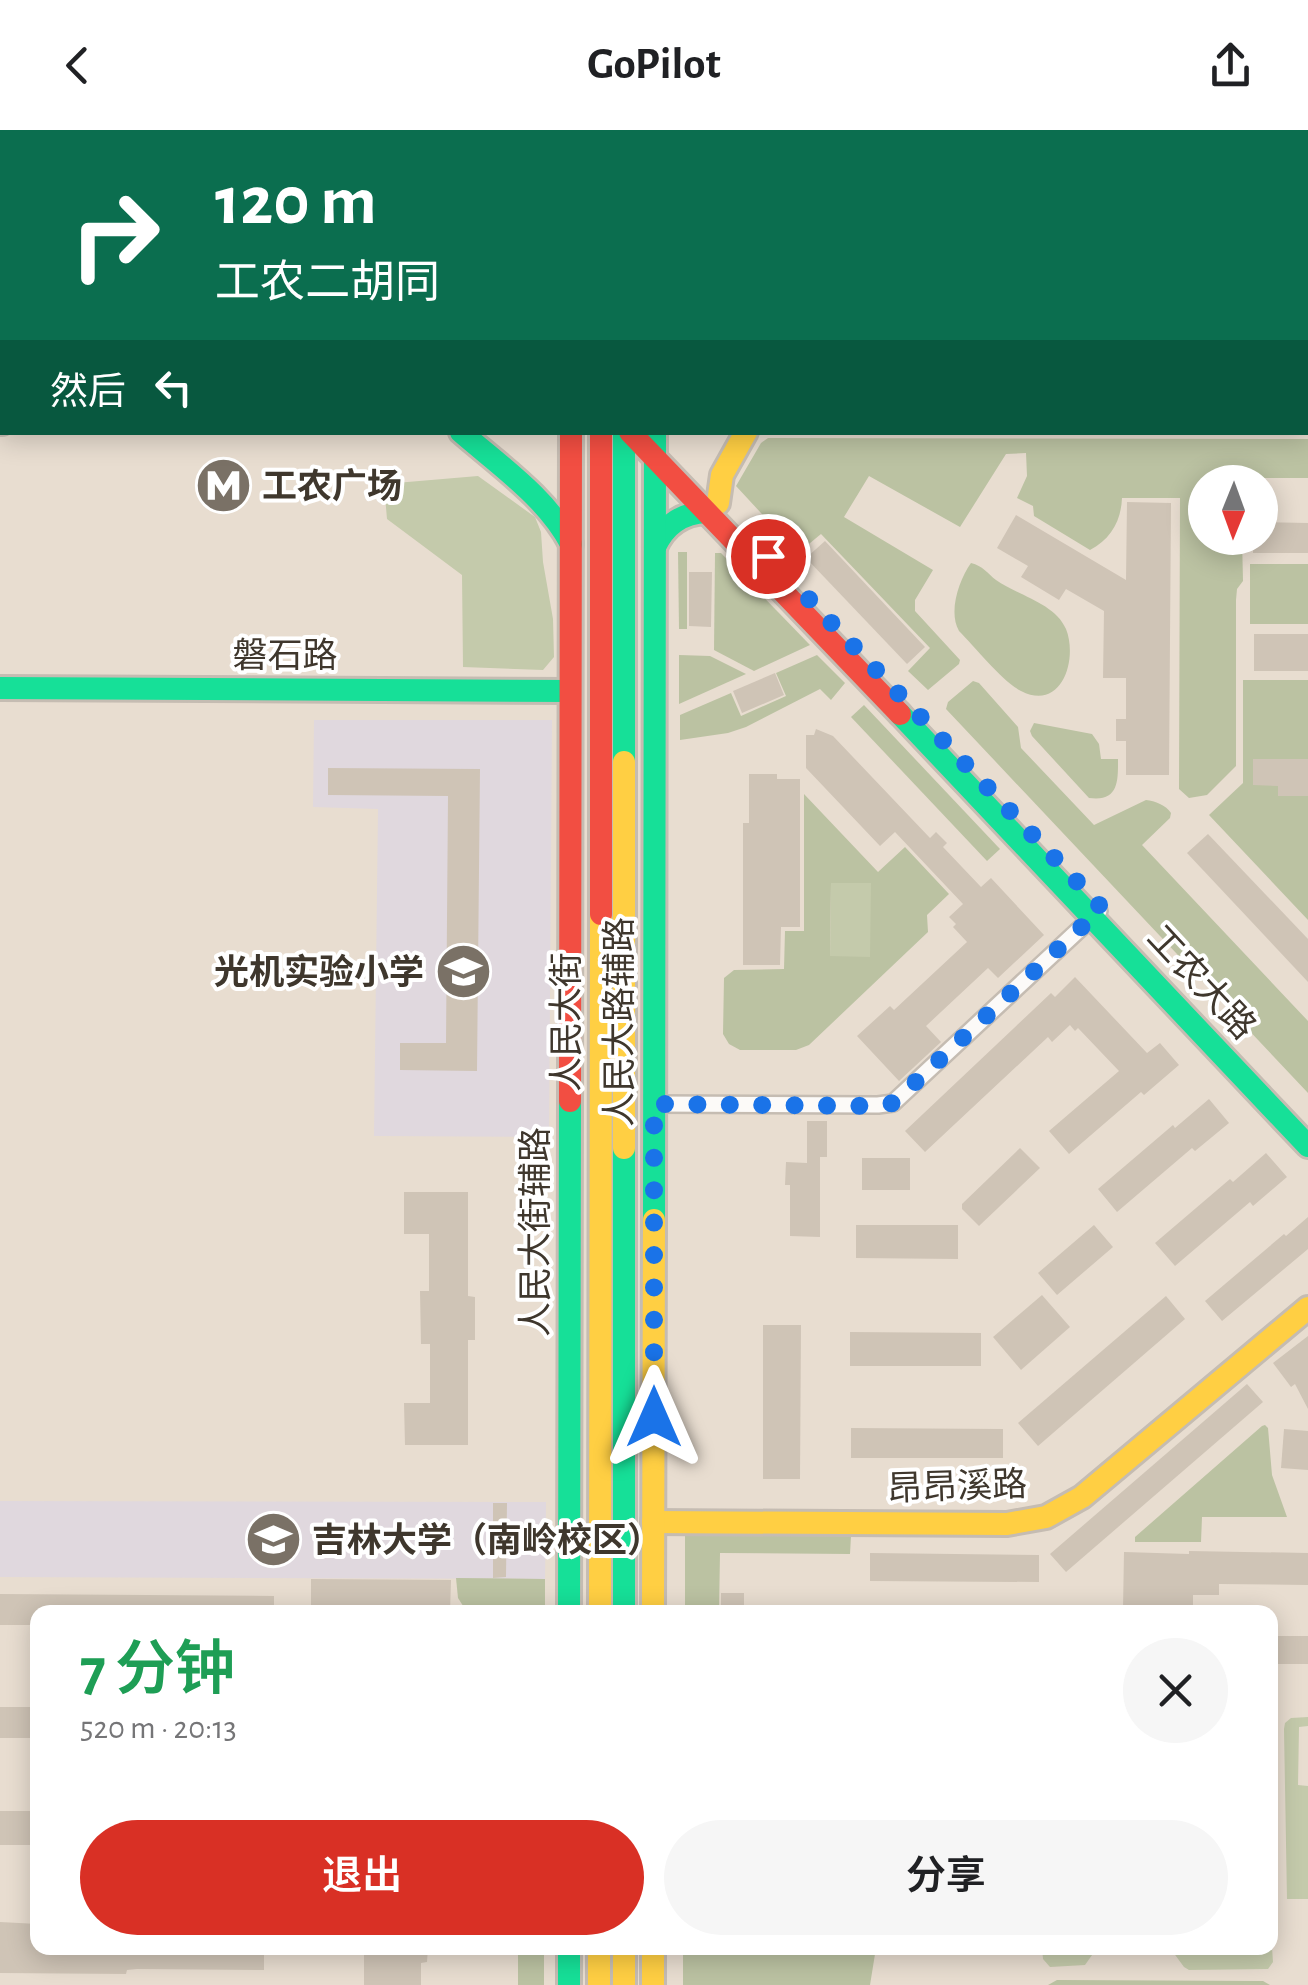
<!DOCTYPE html>
<html lang="zh">
<meta charset="utf-8">
<style>
:root{--surface:#fff;--page:#f6f6f6;--text:#202124;--muted:#757577;--accent:#d93025}
body{margin:0;font-family:"Alegreya Sans","Noto Sans SC",sans-serif;background:var(--page);color:var(--text);height:100vh;display:flex;flex-direction:column;font-size:38px;white-space:nowrap}
*{box-sizing:border-box;margin:0}
p{font-size:32px;color:var(--muted)}
.icon{flex:none;width:55px;height:55px;fill:none;stroke:currentColor;stroke-width:2;stroke-linecap:round;stroke-linejoin:round}
.map{position:relative;flex:1;overflow:hidden}
.sheet{position:absolute;left:30px;top:1475px;width:1248px;height:350px;display:flex;flex-direction:column;background:var(--surface);border-radius:20px;box-shadow:0 5px 25px #0003}
.sheet>*{flex:none}
.banner{position:absolute;left:0px;top:0px;width:1310px;height:305px;box-shadow:0 5px 25px #0003;background:#0b6e4f;color:#fff;overflow:hidden}
.needle{width:65px;rotate:181deg}
.buttons{position:absolute;left:1188px;top:335px;display:grid;gap:20px}
.buttons a{display:grid;place-items:center;width:90px;height:90px;border-radius:50%;background:var(--surface);box-shadow:0 5px 25px #0003;font-size:50px}
.pin{position:absolute;display:grid;place-items:center;width:85px;height:85px;color:#fff;margin:-42px;border:5px solid #fff;border-radius:50%;box-shadow:0 2px 10px #0007}
.me{position:absolute;width:110px;margin:-55px;rotate:0deg;stroke-linejoin:round;filter:drop-shadow(0 0 8px #0008)}
.turn{display:flex;align-items:center;gap:35px;height:210px;padding:0 50px;font-size:45px}
.turn .icon{width:130px;height:130px;stroke-width:2.5}
.turn b{display:block;font-size:70px;line-height:85px}
.then{display:flex;align-items:center;height:95px;padding:0 50px;background:#0003;gap:20px;font-size:38px}
.round{display:grid;place-items:center;flex:none;width:105px;height:105px;border-radius:52px;background:var(--page)}
.head{display:flex;align-items:center;justify-content:space-between;height:170px;padding:0 50px}
h1{font-size:60px;font-weight:600;line-height:75px;color:#1e9e55}
.action{display:flex;gap:20px;margin-top:auto;padding:20px 50px}
.action a{flex:1;height:115px;border-radius:60px;background:var(--accent);color:#fff;font-size:40px;font-weight:600;line-height:115px;text-align:center}
.action a+a{background:var(--page);color:var(--text)}
header{display:flex;justify-content:space-between;align-items:center;height:130px;padding:0 50px;background:var(--surface);font-size:45px;font-weight:600}
.map>svg:first-child{display:block}
</style>
<header><svg class="icon" aria-label="back" viewBox="0 0 24 24"><path d="M15 5l-7 7 7 7"/></svg>GoPilot<svg class="icon" aria-label="share" viewBox="0 0 24 24"><path d="M12 15V3M7 8l5-5 5 5M5 13v7h14v-7"/></svg></header>
<div class="map">
<svg width="1308" height="1855" viewBox="0 0 1308 1855">
<rect width="100%" height="100%" fill="#e8ddd0"/>
<g fill="#e0d8de">
<polygon points="0,0 503,0 503,2 2,2 2,156 0,156"/>
<polygon points="677,0 1308,0 1308,227 1308,2 677,2"/>
<polygon points="314,590 552,590 549,1007 374,1006 378,679 313,677"/>
<polygon points="0,1371 546,1372 545,1449 0,1447"/>
</g>
<g fill="#c4caab">
<polygon points="869,0 1263,0 1260,2 871,2"/>
<polygon points="478,346 535,387 541,402 543,432 553,489 554,527 543,540 463,537 462,445 387,389 384,354"/>
<polygon points="831,753 871,753 871,827 830,827"/>
<polygon points="1308,1587 1308,1596 1299,1597 1298,1655 1308,1656 1308,1769 1287,1769 1284,1599 1285,1593 1291,1588"/>
<polygon points="1270,1788 1273,1832 1268,1839 1189,1840 1184,1837 1170,1818 1270,1818"/>
<polygon points="1042,1818 1097,1818 1085,1835 1050,1837 1043,1829"/>
</g>
<g fill="#bbc2a2" fill-rule="evenodd">
<path d="M 768,308 L 1308,309 L 1308,348 L 1242,348 L 1242,352 L 1205,352 L 1205,408 L 1242,408 L 1243,451 L 1237,459 L 1236,470 L 1236,636 L 1207,665 L 1189,668 L 1179,659 L 1180,368 L 1122,368 C 1121,391 1111,409 1090,420 L 1034,386 L 1033,376 L 1017,368 L 1027,346 L 1026,323 L 1006,324 L 960,397 L 869,346 L 844,387 L 933,440 L 915,470 L 915,481 L 960,530 L 959,534 L 928,560 L 908,541 L 930,518 L 821,404 L 798,423 L 736,356 L 761,313 Z"/>
<polygon points="678,422 687,422 687,499 679,499"/>
<polygon points="715,423 721,423 810,515 754,541 714,520"/>
<path d="M 971,433 C 983,436 987,443 996,450 C 1017,465 1055,473 1066,499 C 1078,529 1062,582 1021,561 C 1003,552 975,517 959,501 C 948,482 959,450 971,433 Z"/>
<rect x="1250" y="434" width="58" height="60"/>
<polygon points="679,525 710,526 746,544 679,574"/>
<polygon points="817,525 845,553 831,570 820,559 746,597 728,603 680,610 680,585 731,563 741,586 786,566 776,543"/>
<polygon points="1243,550 1308,550 1308,790 1209,685 1243,653"/>
<path d="M 973,551 L 979,553 L 1018,597 L 1021,618 L 1094,695 L 1146,670 C 1155,671 1166,675 1171,683 L 1170,688 L 1142,715 L 1308,891 L 1308,963 L 946,579 L 948,572 Z"/>
<polygon points="864,575 1000,719 987,731 851,587"/>
<path d="M 1034,593 L 1092,604 L 1099,614 L 1101,629 L 1118,629 C 1118,651 1119,672 1089,668 L 1032,606 L 1030,601 Z"/>
<path d="M 804,664 L 878,742 L 905,717 L 949,764 L 927,785 L 928,802 L 809,915 L 796,920 L 740,920 L 729,914 L 723,904 L 724,848 L 734,840 L 784,839 L 785,801 L 804,801 ZM 831,753 L 871,753 L 870,827 L 830,826 Z"/>
<polygon points="1265,1295 1268,1298 1272,1345 1287,1387 1202,1387 1201,1412 1135,1412 1135,1407 1262,1296"/>
<polygon points="685,1406 851,1406 850,1424 720,1423 719,1482 685,1482"/>
<polygon points="456,1448 545,1449 545,1482 467,1482 458,1468"/>
<rect x="518" y="1818" width="26" height="37"/>
<polygon points="683,1818 876,1818 870,1855 683,1855"/>
<polygon points="1057,1850 1263,1851 1270,1855 1048,1855"/>
</g>
<g fill="#cfc4b6">
<polygon points="1127,372 1171,373 1169,645 1126,645 1126,611 1116,611 1116,589 1126,589 1126,548 1103,548 1104,481 1066,459 1059,470 1021,447 1028,436 997,418 1016,385 1126,450"/>
<polygon points="1260,392 1308,393 1308,423 1253,423 1253,408 1260,408"/>
<polygon points="825,411 925,517 907,534 806,428"/>
<polygon points="689,442 712,442 711,497 689,496"/>
<rect x="1254" y="504" width="54" height="37"/>
<polygon points="775,543 784,565 742,583 733,561"/>
<polygon points="816,599 833,606 930,708 936,702 947,713 943,717 981,757 991,748 1044,805 998,848 988,838 926,896 941,912 899,951 857,906 890,876 894,880 967,812 953,797 956,794 949,787 963,774 895,702 880,716 806,638 806,605 814,605"/>
<polygon points="1253,629 1308,629 1308,666 1278,666 1278,656 1253,655"/>
<polygon points="328,638 480,639 477,941 400,940 400,913 446,913 448,666 328,665"/>
<polygon points="749,644 777,644 777,649 800,649 800,797 781,797 780,835 743,835 743,693 749,693"/>
<polygon points="1208,704 1308,809 1308,852 1187,723"/>
<polygon points="1075,847 1147,923 1160,913 1179,935 1144,965 1141,962 1069,1024 1049,1001 1119,941 1078,898 1075,901 1070,895 1052,912 1048,907 925,1022 905,1001 1051,863 1055,867"/>
<polygon points="1209,969 1229,993 1195,1021 1192,1018 1117,1082 1098,1059 1173,995 1175,998"/>
<polygon points="807,991 827,991 827,1027 820,1027 820,1107 790,1106 790,1055 785,1055 786,1032 807,1033"/>
<polygon points="1020,1018 1040,1038 979,1096 962,1079 962,1074"/>
<polygon points="1266,1023 1287,1047 1253,1076 1250,1072 1175,1136 1155,1113 1230,1049 1233,1052"/>
<rect x="862" y="1028" width="48" height="32"/>
<polygon points="404,1062 468,1062 468,1166 475,1167 475,1210 468,1210 468,1315 405,1315 404,1273 430,1273 430,1214 421,1214 420,1161 429,1161 429,1104 404,1104"/>
<polygon points="1308,1087 1308,1119 1222,1191 1205,1171 1284,1104 1286,1106"/>
<polygon points="856,1095 958,1095 958,1129 856,1128"/>
<polygon points="1094,1095 1113,1117 1057,1165 1038,1143"/>
<polygon points="1042,1165 1070,1197 1021,1240 993,1207"/>
<polygon points="1166,1166 1185,1189 1038,1316 1018,1293"/>
<polygon points="763,1195 801,1195 800,1349 763,1349"/>
<polygon points="850,1202 981,1203 981,1236 850,1236"/>
<polygon points="1308,1206 1308,1279 1295,1254 1291,1257 1273,1233"/>
<polygon points="1247,1254 1263,1272 1066,1442 1050,1424"/>
<polygon points="851,1298 1003,1299 1003,1328 851,1328"/>
<polygon points="1284,1299 1308,1301 1308,1340 1281,1338"/>
<polygon points="493,1373 507,1373 506,1447 493,1448"/>
<polygon points="1189,1421 1308,1423 1308,1455 1219,1454 1219,1465 1193,1465 1193,1481 1123,1479 1124,1422 1189,1424"/>
<polygon points="870,1423 1039,1425 1039,1452 870,1451"/>
<polygon points="311,1449 451,1450 450,1482 311,1482"/>
<rect x="721" y="1463" width="23" height="19"/>
<polygon points="0,1464 274,1466 274,1482 38,1482 38,1495 0,1495"/>
<rect x="1270" y="1506" width="38" height="28"/>
<rect x="0" y="1577" width="38" height="31"/>
<rect x="0" y="1681" width="38" height="34"/>
<polygon points="0,1792 38,1794 38,1818 264,1818 264,1840 137,1839 127,1840 126,1844 0,1843"/>
<polygon points="364,1818 428,1818 427,1832 421,1833 421,1855 364,1855"/>
</g>
<g fill="none" stroke-linecap="round" stroke-linejoin="round">
<defs>
<polyline id="street" points="654,974 878,975 893,973 1099,781"/>
<g id="fast">
<polyline points="571,0 571,2"/>
<polyline points="602,0 602,2"/>
<polyline points="655,0 655,2"/>
<polyline points="0,254 2,254"/>
<path d="M 461,302 C 500,336 547,368 571,414"/>
<polyline points="624,302 624,632"/>
<path d="M 655,417 C 665,395 682,383 706,382"/>
<polyline points="0,558 570,561"/>
<polyline points="900,584 1308,1016"/>
<polyline points="624,1018 624,1482"/>
<polyline points="654,1090 655,302"/>
<polyline points="569,1482 570,971"/>
<polyline points="569,1818 569,1855"/>
</g>
<g id="slow">
<polyline points="0,225 2,225"/>
<polyline points="0,293 2,293"/>
<polyline points="718,373 722,345 746,302"/>
<polyline points="624,632 624,1018"/>
<polyline points="653,1392 1007,1394 1046,1387 1082,1367 1308,1178"/>
<polyline points="600,1482 601,784"/>
<polyline points="653,1482 654,1090"/>
<polyline points="599,1818 599,1855"/>
<polyline points="624,1818 624,1855"/>
<polyline points="653,1818 653,1855"/>
</g>
<g id="jam">
<polyline points="624,0 624,2"/>
<polyline points="630,302 900,584"/>
<polyline points="601,784 601,302"/>
<polyline points="570,971 571,302"/>
</g>
</defs>
<use href="#street" stroke="#c5bcb2" stroke-width="20"/>
<use href="#fast" stroke="#c5bcb2" stroke-width="28"/>
<use href="#slow" stroke="#c5bcb2" stroke-width="28"/>
<use href="#jam" stroke="#c5bcb2" stroke-width="28"/>
<use href="#street" stroke="#fcfaf8" stroke-width="15"/>
<use href="#fast" stroke="#16e098" stroke-width="22"/>
<use href="#slow" stroke="#ffcf43" stroke-width="22"/>
<use href="#jam" stroke="#f24e42" stroke-width="22"/>
</g>
<g fill="none" stroke-linecap="round" stroke-linejoin="round">
<polyline stroke="#1a73e8" stroke-width="18" stroke-dasharray="0 32.4" points="654,1287 654,974 878,976 893,973 1102,778 768,426"/>
</g>
<defs>
<symbol id="metro-disc" viewBox="-11 -11 22 22"><circle r="9.5" fill="#7a7166" stroke="#fff"/><path d="M-5.5 5V-5H-3L0 0L3-5H5.5V5H3V-.5L0 4L-3-.5V5Z" fill="#fff"/></symbol>
<symbol id="school-disc" viewBox="-11 -11 22 22"><circle r="9.5" fill="#7a7166" stroke="#fff"/><path d="M0-5L7-2L0 1L-7-2ZM-4 1L0 2.5L4 1V4Q0 6-4 4Z" fill="#fff"/></symbol>
<symbol id="university-disc" viewBox="-11 -11 22 22"><circle r="9.5" fill="#7a7166" stroke="#fff"/><path d="M0-5L7-2L0 1L-7-2ZM-4 1L0 2.5L4 1V4Q0 6-4 4Z" fill="#fff"/></symbol>
</defs>
<g fill-rule="evenodd">
<use href="#metro-disc" x="192" y="324" width="63" height="63"/>
<use href="#school-disc" x="432" y="810" width="63" height="63"/>
<use href="#university-disc" x="242" y="1378" width="63" height="63"/>
</g>
<g text-anchor="middle" stroke-width="8" stroke-linejoin="round" paint-order="stroke">
<g font-size="35" font-weight="bold" fill="#3f372d" stroke="#fff" text-anchor="start">
<text x="262" y="368">工农广场</text>
<text x="424" y="854" text-anchor="end">光机实验小学</text>
<text x="312" y="1422">吉林大学（南岭校区）</text>
</g>
<g font-size="35" fill="#3f372d" stroke="#fff">
<text x="285" y="537">磐石路</text>
<text transform="translate(1202 852) rotate(47)" y="12">工农大路</text>
<text transform="translate(566 892) rotate(-90)" y="12">人民大街</text>
<text transform="translate(619 892) rotate(-90)" y="12">人民大路辅路</text>
<text transform="translate(535 1102) rotate(-90)" y="12">人民大街辅路</text>
<text transform="translate(957 1356) rotate(-2)" y="12">昂昂溪路</text>
</g>
</g>
</svg>
<div class="buttons">
<a><svg class="needle" viewBox="-14 -14 28 28"><path d="M0-13l5 13h-10z" fill="#e53935"/><path d="M0 13l5-13h-10z" fill="#757577"/></svg></a>
</div>
<div class="pin" style="left:768px;top:426px;background:#d93025"><svg class="icon" aria-label="arrive" viewBox="0 0 24 24"><path d="M6 21V4h12l-3 4 3 4H6"/></svg></div>
<svg class="me" style="left:654px;top:1287px" viewBox="-20 -20 40 40"><path d="M0-17L14 15 0 8-14 15z" fill="#1a73e8" stroke="#fff" stroke-width="4"/></svg>
<div class="banner">
<div class="turn"><svg class="icon" aria-label="right" viewBox="0 0 24 24"><path d="M7 20v-9h11M14 6l5 5-5 5"/></svg><div><b>120 m</b>工农二胡同</div></div>
<div class="then">然后<svg class="icon" aria-label="left" viewBox="0 0 24 24"><path d="M17 20v-9H6M10 6l-5 5 5 5"/></svg></div>
</div>
<section class="sheet">
<div class="head"><div><h1>7 分钟</h1><p>520 m · 20:13</p></div><a class="round"><svg class="icon" aria-label="close" viewBox="0 0 24 24"><path d="M6 6l12 12M18 6L6 18"/></svg></a></div>
<div class="action"><a>退出</a><a>分享</a></div>
</section>
</div>
